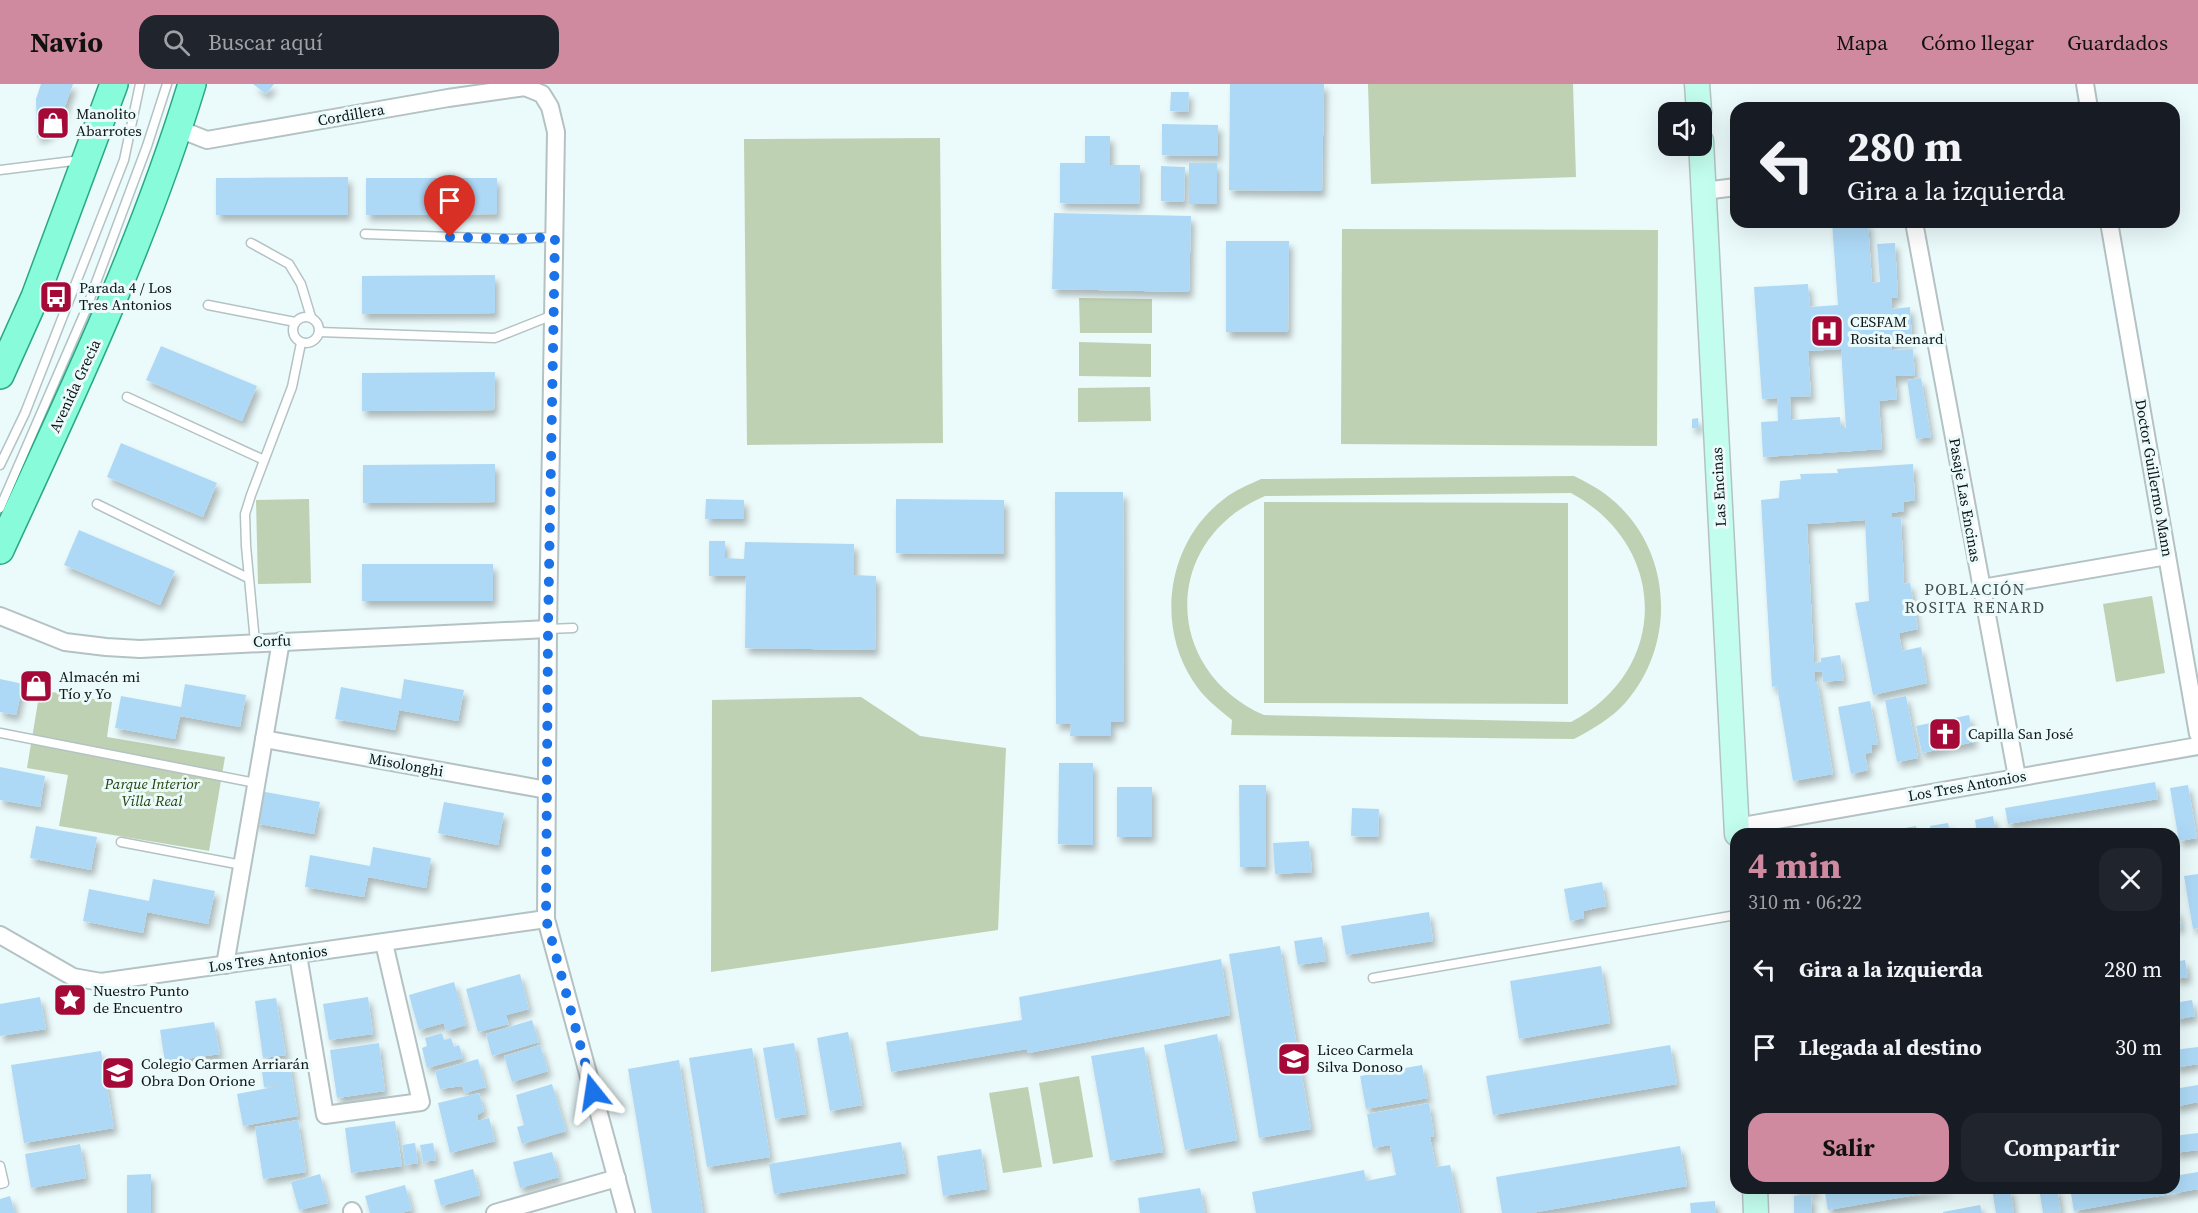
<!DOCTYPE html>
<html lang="es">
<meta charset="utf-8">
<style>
:root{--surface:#171b24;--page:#20242c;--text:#f1f3f6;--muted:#9ea1a6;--accent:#cf8aa0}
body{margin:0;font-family:"Source Serif 4",serif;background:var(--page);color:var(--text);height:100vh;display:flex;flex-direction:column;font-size:22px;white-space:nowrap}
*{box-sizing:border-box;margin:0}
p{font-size:20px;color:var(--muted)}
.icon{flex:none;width:33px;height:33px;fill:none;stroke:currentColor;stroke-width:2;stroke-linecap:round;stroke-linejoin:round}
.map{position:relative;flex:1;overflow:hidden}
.details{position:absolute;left:1730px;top:744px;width:450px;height:366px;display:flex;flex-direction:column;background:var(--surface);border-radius:18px;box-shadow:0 6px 24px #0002}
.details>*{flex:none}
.guide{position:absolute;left:1730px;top:18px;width:450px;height:126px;border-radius:18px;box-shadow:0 6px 24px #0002;background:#171b24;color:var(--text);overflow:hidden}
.buttons{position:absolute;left:1658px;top:18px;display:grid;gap:12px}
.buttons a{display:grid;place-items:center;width:54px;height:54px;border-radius:12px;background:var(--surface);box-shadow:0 6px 24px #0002;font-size:30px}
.pin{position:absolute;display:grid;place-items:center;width:51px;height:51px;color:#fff;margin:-62px -26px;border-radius:50% 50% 50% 0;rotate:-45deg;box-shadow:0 0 6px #0007}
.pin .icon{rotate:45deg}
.me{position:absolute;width:66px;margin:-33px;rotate:345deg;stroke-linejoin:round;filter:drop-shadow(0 0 4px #0008)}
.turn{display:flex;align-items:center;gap:21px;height:126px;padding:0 18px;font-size:27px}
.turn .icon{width:78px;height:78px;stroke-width:2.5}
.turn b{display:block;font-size:42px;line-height:51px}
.round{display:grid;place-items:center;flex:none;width:63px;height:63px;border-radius:18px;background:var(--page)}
.summary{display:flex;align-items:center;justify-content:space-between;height:102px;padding:0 18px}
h1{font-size:36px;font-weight:700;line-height:45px;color:var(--accent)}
.primary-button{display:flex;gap:12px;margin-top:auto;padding:12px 18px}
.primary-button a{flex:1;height:69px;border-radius:18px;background:var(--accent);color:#111;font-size:24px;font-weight:700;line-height:69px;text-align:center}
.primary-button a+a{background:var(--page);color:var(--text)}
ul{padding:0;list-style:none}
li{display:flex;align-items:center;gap:18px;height:78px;padding:0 18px}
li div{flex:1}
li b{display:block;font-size:22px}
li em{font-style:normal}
header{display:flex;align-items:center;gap:36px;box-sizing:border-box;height:84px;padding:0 30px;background:var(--accent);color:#111}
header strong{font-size:28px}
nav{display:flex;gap:33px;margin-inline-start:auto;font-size:21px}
.search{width:420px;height:54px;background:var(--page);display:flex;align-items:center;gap:15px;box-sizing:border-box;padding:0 21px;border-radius:18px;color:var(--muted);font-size:22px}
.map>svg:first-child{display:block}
</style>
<header>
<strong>Navio</strong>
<div class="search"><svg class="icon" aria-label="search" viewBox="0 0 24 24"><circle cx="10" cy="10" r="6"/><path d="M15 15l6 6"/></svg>Buscar aquí</div>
<nav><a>Mapa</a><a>Cómo llegar</a><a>Guardados</a></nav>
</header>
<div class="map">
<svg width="2198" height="1129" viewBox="0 0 2198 1129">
<defs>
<filter id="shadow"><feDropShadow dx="3.5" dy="6" stdDeviation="3" flood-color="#0004"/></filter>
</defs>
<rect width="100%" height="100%" fill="#ebfafb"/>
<g fill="#bed1b3" fill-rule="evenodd">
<polygon points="1368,0 1573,0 1576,93 1371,100"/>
<polygon points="940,54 943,359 747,361 744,55"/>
<polygon points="1342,145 1658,146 1657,362 1341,360"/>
<polygon points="1079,214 1152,215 1152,249 1080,249"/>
<polygon points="1079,258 1151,260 1151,293 1079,292"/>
<polygon points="1150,303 1151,337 1078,338 1078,304"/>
<path d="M 1574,392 C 1586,398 1598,404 1609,413 C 1672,463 1678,558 1626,618 C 1612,634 1593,645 1574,655 L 1231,651 L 1232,636 C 1217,624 1203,613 1193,597 C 1155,539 1168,457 1224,415 C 1235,406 1248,401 1261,395 ZM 1571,409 C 1669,462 1670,586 1571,638 L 1264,631 C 1162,586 1161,456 1265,412 Z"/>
<polygon points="309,415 311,499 258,500 256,416"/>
<polygon points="1264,418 1568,419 1568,620 1264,619"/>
<polygon points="2152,512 2165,589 2116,598 2103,520"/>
<polygon points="40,606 112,618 107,653 225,673 209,767 59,742 68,691 27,684"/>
<polygon points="861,613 920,652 1006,664 998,846 711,888 712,616"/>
<polygon points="1079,992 1093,1073 1053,1080 1039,999"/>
<polygon points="1028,1003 1042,1083 1003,1089 989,1009"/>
</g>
<g fill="#aed9f6" fill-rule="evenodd" filter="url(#shadow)">
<polygon points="41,0 73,0 58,42 46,51 37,54 36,15"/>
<polygon points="253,0 274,0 266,10"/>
<polygon points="1230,0 1324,0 1322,107 1229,106"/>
<polygon points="1171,8 1189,8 1188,28 1170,27"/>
<polygon points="1162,40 1218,41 1218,72 1162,71"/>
<polygon points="1085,52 1110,52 1110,81 1140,81 1139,120 1060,119 1060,79 1085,79"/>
<rect x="1189" y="79" width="28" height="41"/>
<polygon points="1161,82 1185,83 1184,118 1161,117"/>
<polygon points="348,93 348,131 216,131 216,94"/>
<polygon points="366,94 497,94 497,130 366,131"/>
<polygon points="1054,129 1191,132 1189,208 1052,205"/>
<path d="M 1832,138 L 1868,138 L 1872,199 L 1880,198 L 1877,160 L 1895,159 L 1898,213 L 1891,214 L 1892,225 L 1910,223 L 1912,257 L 1892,259 L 1892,266 L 1913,265 L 1915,291 L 1895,292 L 1897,315 L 1879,317 L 1882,365 L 1763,373 L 1761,338 L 1778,337 L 1777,314 L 1762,315 L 1754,203 L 1808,200 L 1810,223 L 1838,221 ZM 1841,265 L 1846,344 L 1841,344 L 1840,333 L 1791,336 L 1790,313 L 1811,312 L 1808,267 Z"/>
<polygon points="1226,157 1289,157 1288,248 1226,248"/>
<polygon points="495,191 495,229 362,230 362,192"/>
<polygon points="161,262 257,302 242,337 146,296"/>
<polygon points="495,288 494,326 362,327 362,289"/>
<polygon points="1921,294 1931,353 1916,355 1907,296"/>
<polygon points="1698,334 1699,344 1692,344 1692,335"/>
<polygon points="121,359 217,399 203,433 107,393"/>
<polygon points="495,380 495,418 363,419 363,381"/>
<polygon points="1913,380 1915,416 1904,418 1904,427 1892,429 1892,433 1901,433 1904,500 1910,499 1918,545 1899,549 1902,567 1921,563 1927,599 1873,611 1855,519 1869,517 1865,436 1807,440 1814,579 1821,578 1821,574 1840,571 1844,596 1823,598 1822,587 1814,588 1815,597 1817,597 1833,690 1793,697 1777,602 1772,603 1761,416 1779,414 1780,397 1801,395 1800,390 1838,389 1837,385"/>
<polygon points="1055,408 1123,408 1124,637 1111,638 1111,652 1070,652 1071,640 1056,640"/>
<polygon points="706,415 744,416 744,435 705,435"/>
<polygon points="896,415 1004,416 1004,470 896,469"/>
<polygon points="79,446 175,487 160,521 64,481"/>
<polygon points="709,457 725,457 725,474 744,475 745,458 854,460 854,491 876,492 875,566 745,564 746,492 709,492"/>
<rect x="362" y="480" width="131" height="37"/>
<polygon points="0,595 23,600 16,631 0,628"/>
<polygon points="404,595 464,606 458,637 399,626 395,646 335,635 341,603 401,615"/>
<polygon points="185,600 246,611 240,643 180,632 175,655 115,644 121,612 181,623"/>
<polygon points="1906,612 1918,674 1897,678 1885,616"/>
<polygon points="1870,617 1878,660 1871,661 1872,668 1865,670 1868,686 1851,690 1838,623"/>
<polygon points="1969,631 1974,658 1922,669 1916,642"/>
<polygon points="1059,679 1093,679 1093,761 1058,760"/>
<polygon points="0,683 45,692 40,723 0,716"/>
<polygon points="2155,698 2158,715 2008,740 2005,724"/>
<polygon points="1239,701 1266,701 1266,783 1240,783"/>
<polygon points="2188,701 2197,754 2179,757 2170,704"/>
<rect x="1117" y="703" width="35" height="50"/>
<polygon points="260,707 320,718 314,750 254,739"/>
<polygon points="444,718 504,729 498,761 438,749"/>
<polygon points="1352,724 1379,725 1378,753 1351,752"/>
<polygon points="1993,732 1996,750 1977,750 1975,736"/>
<polygon points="1948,739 1950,750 1932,750 1930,742"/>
<polygon points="36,742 97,753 91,786 30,774"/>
<polygon points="1916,742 1917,750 1877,750 1877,749"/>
<polygon points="1309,757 1312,788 1275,790 1273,759"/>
<polygon points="373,763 431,774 426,804 368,793 364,813 305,803 310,771 370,782"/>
<polygon points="2198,790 2198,844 2193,845 2184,792"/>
<polygon points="153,795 215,807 208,840 147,828 143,849 83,837 89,805 149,817"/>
<polygon points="1602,798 1606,822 1583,827 1584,834 1570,837 1564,805"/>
<polygon points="2174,826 2178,826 2181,843 2174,844"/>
<polygon points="1429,828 1433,857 1346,871 1341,842"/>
<polygon points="1322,853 1326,877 1298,881 1294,857"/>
<polygon points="1280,862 1311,1045 1259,1054 1229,870"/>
<polygon points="1221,875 1230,931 1028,969 1027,965 891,988 886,958 1022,936 1019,913"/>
<polygon points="2185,876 2188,893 2174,895 2174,878"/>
<polygon points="1601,882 1610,939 1519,955 1510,897"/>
<polygon points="520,890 529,925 506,931 509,940 478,948 466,905"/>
<polygon points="454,898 466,941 446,947 444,939 419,946 409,911"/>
<polygon points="40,913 46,945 0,952 0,920"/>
<polygon points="368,913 373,950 329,956 323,920"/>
<polygon points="276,914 286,971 263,974 255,917"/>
<polygon points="2192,916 2195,932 2174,936 2174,919"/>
<polygon points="532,936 539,958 492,972 486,950"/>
<polygon points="214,938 220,970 165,978 160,946"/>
<polygon points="848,948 862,1021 830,1027 817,954"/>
<polygon points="442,949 444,956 451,954 454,963 459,961 463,974 427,984 422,964 427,962 425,954"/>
<polygon points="1217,950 1237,1056 1185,1066 1164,961"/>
<polygon points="379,959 385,1007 337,1014 330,966"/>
<polygon points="794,959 806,1030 775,1035 763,964"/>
<polygon points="540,961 548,987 512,998 504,972"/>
<polygon points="1670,961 1677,1000 1493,1031 1486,992"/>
<polygon points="1144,963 1163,1068 1110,1077 1091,972"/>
<polygon points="2198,963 2198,980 2174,984 2174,966"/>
<polygon points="752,964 770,1073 707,1083 689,974"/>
<polygon points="101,967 114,1044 24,1059 11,981"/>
<polygon points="289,975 298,1032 243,1042 237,1010 284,1001 264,1003 261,979"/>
<polygon points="478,975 486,1003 465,1009 462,1002 440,1005 435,987"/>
<polygon points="679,976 703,1129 652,1129 628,985"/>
<polygon points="1422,981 1428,1014 1366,1025 1360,992"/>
<polygon points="552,1000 566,1047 522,1060 517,1043 524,1041 516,1011"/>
<polygon points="2198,1001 2198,1018 2174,1023 2174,1005"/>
<polygon points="479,1009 484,1027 477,1031 478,1037 489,1034 495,1057 450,1069 438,1019"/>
<polygon points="1429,1019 1434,1052 1430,1053 1436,1083 1450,1081 1460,1129 1256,1129 1252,1108 1364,1086 1366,1097 1396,1091 1390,1061 1373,1064 1367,1030"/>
<polygon points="298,1036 306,1088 263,1095 255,1043"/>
<polygon points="395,1037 402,1082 351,1089 345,1044"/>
<polygon points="2198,1049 2198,1066 2174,1069 2174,1052"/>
<polygon points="901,1058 906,1089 774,1110 769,1080"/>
<polygon points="415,1059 418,1079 405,1081 402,1061"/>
<polygon points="433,1059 436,1076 423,1078 420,1061"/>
<polygon points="80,1060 86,1094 31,1104 25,1070"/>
<polygon points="1680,1062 1687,1102 1531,1129 1502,1129 1496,1093"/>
<polygon points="981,1065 987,1105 943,1112 937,1072"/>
<polygon points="552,1068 559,1093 520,1104 513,1078"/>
<polygon points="473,1085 480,1111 441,1122 434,1096"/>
<polygon points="2198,1088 2198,1105 2074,1127 2071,1110 2107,1104 2174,1104 2174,1092"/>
<polygon points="151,1090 151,1129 127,1129 127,1091"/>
<polygon points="320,1090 328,1119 299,1126 291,1098"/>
<polygon points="405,1101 412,1126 401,1129 370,1129 365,1112"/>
<polygon points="1200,1104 1205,1129 1140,1129 1138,1114"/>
<polygon points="1793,1104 1817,1104 1817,1108 1793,1110"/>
<polygon points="1856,1104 1950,1104 1950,1105 1828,1126 1825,1109"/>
<polygon points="1992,1104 2010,1104 2014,1129 1996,1129"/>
<polygon points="2039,1104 2057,1104 2061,1128 2043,1129"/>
<polygon points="10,1112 15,1129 0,1129 0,1115"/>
<polygon points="1794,1112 1811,1112 1812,1129 1794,1129"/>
<polygon points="1715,1117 1716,1129 1691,1129 1690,1119"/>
<polygon points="1980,1121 1982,1129 1943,1129 1943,1128"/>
</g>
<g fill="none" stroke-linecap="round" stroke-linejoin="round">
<defs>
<g id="lane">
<polyline points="0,86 81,76"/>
<polyline points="365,150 513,155 555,153"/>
<polyline points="251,159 289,180 301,200 311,233"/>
<polyline points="208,221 295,238"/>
<circle cx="306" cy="246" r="13"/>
<polyline points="319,248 495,254 553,231"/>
<polyline points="127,313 264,376"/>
<polyline points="0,381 25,329 124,76 140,0"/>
<polyline points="97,420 248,494"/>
<polyline points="0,424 85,228 147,62 167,0"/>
<polyline points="548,545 573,544"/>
<polyline points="255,558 246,462 245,430 251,411 292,303 301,259"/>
<polyline points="0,649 256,699"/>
<polyline points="121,758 242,781"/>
<polyline points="1373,894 1736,831"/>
<polyline points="0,1082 4,1099 0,1100"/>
</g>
<g id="street">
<polyline points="2085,0 2089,24"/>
<polyline points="179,45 207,56 448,14 525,3 542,10 550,23 556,48 548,545 546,835 626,1129"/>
<polyline points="1704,107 1736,103"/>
<polyline points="1914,138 2017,693"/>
<polyline points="2109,138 2198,650"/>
<polyline points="1982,504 2167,472"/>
<polyline points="0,532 65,558 106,563 140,565 548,545"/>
<polyline points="264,655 547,706"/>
<polyline points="1737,743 2198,662"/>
<polyline points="0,851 73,893 101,898 546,835"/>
<polyline points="298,871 325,1031 421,1018 384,859"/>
<polyline points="225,881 281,557"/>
<polyline points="352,1127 353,1129"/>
<polyline points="495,1129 617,1094"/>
</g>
<g id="secondary">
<polyline points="1697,0 1699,28"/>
<polyline points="1701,57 1737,750"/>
<polyline points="1755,1104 1756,1129"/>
</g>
<g id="primary">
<polyline points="0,291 35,213 114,0"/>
<path d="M 0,466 C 70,314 143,161 192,0"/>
</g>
</defs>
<use href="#lane" stroke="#b4c2c3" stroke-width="11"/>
<use href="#street" stroke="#b4c2c3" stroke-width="20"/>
<use href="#secondary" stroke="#b4c2c3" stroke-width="27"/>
<use href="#primary" stroke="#2aa885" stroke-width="30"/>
<use href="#lane" stroke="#fff" stroke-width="8"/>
<use href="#street" stroke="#fff" stroke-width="16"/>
<use href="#secondary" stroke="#c3fded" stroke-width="24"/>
<use href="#primary" stroke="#88fbda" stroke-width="27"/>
</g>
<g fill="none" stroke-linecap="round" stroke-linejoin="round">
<polyline stroke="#1a73e8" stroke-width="10" stroke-dasharray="0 18" points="450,153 513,155 555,153 548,545 546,835 593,1008"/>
</g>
<defs>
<symbol id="shop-square" viewBox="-11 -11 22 22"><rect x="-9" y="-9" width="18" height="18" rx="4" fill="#a50937" stroke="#ebfafb"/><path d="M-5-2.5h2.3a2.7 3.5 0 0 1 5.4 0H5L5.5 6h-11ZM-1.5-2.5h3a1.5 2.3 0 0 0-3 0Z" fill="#fff"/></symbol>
<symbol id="bus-square" viewBox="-11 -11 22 22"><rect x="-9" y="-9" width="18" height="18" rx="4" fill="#a50937" stroke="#ebfafb"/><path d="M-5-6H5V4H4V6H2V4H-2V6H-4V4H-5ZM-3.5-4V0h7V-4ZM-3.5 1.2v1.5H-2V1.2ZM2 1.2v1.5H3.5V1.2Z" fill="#fff"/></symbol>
<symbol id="hospital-square" viewBox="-11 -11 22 22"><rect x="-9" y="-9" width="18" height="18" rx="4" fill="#a50937" stroke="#ebfafb"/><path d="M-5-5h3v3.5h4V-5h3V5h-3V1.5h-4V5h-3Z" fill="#fff"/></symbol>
<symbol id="church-square" viewBox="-11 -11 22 22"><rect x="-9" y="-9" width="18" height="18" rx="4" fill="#a50937" stroke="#ebfafb"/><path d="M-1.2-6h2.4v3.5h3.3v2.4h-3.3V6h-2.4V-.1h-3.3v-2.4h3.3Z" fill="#fff"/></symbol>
<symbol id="sight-square" viewBox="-11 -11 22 22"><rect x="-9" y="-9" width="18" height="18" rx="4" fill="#a50937" stroke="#ebfafb"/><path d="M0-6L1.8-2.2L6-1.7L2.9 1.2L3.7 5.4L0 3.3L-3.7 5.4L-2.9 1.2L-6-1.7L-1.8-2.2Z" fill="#fff"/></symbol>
<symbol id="school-square" viewBox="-11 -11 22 22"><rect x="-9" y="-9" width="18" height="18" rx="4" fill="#a50937" stroke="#ebfafb"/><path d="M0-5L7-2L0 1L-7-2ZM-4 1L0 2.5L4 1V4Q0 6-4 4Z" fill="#fff"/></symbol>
</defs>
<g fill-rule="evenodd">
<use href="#shop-square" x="34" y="20" width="38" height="38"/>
<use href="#bus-square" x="37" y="194" width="38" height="38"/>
<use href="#hospital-square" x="1808" y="228" width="38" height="38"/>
<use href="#shop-square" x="17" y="583" width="38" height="38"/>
<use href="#church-square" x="1926" y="631" width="38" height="38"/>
<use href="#sight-square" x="51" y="897" width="38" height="38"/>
<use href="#school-square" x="1275" y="956" width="38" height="38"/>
<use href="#school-square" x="99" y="970" width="38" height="38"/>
</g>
<g text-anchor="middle" stroke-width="6" stroke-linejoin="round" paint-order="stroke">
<g font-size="15" fill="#0f1414" stroke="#ebfafb" text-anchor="start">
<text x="76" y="35">Manolito<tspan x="76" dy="17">Abarrotes</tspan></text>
<text x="79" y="209">Parada 4 / Los<tspan x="79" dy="17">Tres Antonios</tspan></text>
<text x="1850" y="243">CESFAM<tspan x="1850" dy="17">Rosita Renard</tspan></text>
<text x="59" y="598">Almacén mi<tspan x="59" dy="17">Tío y Yo</tspan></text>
<text x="1968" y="655">Capilla San José</text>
<text x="93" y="912">Nuestro Punto<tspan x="93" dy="17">de Encuentro</tspan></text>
<text x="1317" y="971">Liceo Carmela<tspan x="1317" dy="17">Silva Donoso</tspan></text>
<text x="141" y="985">Colegio Carmen Arriarán<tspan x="141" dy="17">Obra Don Orione</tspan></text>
</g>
<g font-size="15" fill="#0f1414" stroke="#ebfafb">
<text transform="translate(351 31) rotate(-10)" y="5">Cordillera</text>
<text transform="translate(75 302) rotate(-65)" y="5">Avenida Grecia</text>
<text transform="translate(2154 394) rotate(80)" y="5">Doctor Guillermo Mann</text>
<text transform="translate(1719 403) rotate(-93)" y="5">Las Encinas</text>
<text transform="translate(1965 416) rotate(80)" y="5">Pasaje Las Encinas</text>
<text transform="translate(272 557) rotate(-2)" y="5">Corfu</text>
<text transform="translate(406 681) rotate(10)" y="5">Misolonghi</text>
<text transform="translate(1967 702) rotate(-10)" y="5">Los Tres Antonios</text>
<text transform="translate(268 875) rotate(-8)" y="5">Los Tres Antonios</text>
</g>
<g font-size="15" font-style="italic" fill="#24430a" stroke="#ebfafb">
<text x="152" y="705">Parque Interior<tspan x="152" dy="17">Villa Real</tspan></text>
</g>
<g font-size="16" letter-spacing="1.5" fill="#414d4e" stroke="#ebfafb">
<text x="1975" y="511">POBLACIÓN<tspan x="1975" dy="18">ROSITA RENARD</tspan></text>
</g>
</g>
</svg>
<div class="buttons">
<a><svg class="icon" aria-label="sound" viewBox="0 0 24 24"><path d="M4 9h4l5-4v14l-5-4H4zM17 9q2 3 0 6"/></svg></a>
</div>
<div class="pin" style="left:450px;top:153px;background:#d93025"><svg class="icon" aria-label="arrive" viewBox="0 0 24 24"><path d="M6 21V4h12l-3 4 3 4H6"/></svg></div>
<svg class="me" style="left:593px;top:1008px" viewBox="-20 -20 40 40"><path d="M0-17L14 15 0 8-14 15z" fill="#1a73e8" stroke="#fff" stroke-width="4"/></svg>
<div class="guide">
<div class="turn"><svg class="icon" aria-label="left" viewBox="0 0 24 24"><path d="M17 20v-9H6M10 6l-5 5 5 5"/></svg><div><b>280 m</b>Gira a la izquierda</div></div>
</div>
<section class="details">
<div class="summary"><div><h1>4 min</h1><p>310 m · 06:22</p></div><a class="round"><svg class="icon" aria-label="close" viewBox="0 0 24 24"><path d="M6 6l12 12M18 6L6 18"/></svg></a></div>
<ul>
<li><svg class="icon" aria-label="left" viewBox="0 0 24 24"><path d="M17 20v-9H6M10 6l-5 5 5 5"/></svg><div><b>Gira a la izquierda</b></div><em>280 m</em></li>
<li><svg class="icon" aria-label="arrive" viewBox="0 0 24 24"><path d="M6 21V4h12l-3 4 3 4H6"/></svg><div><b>Llegada al destino</b></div><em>30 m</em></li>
</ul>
<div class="primary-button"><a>Salir</a><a>Compartir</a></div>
</section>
</div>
